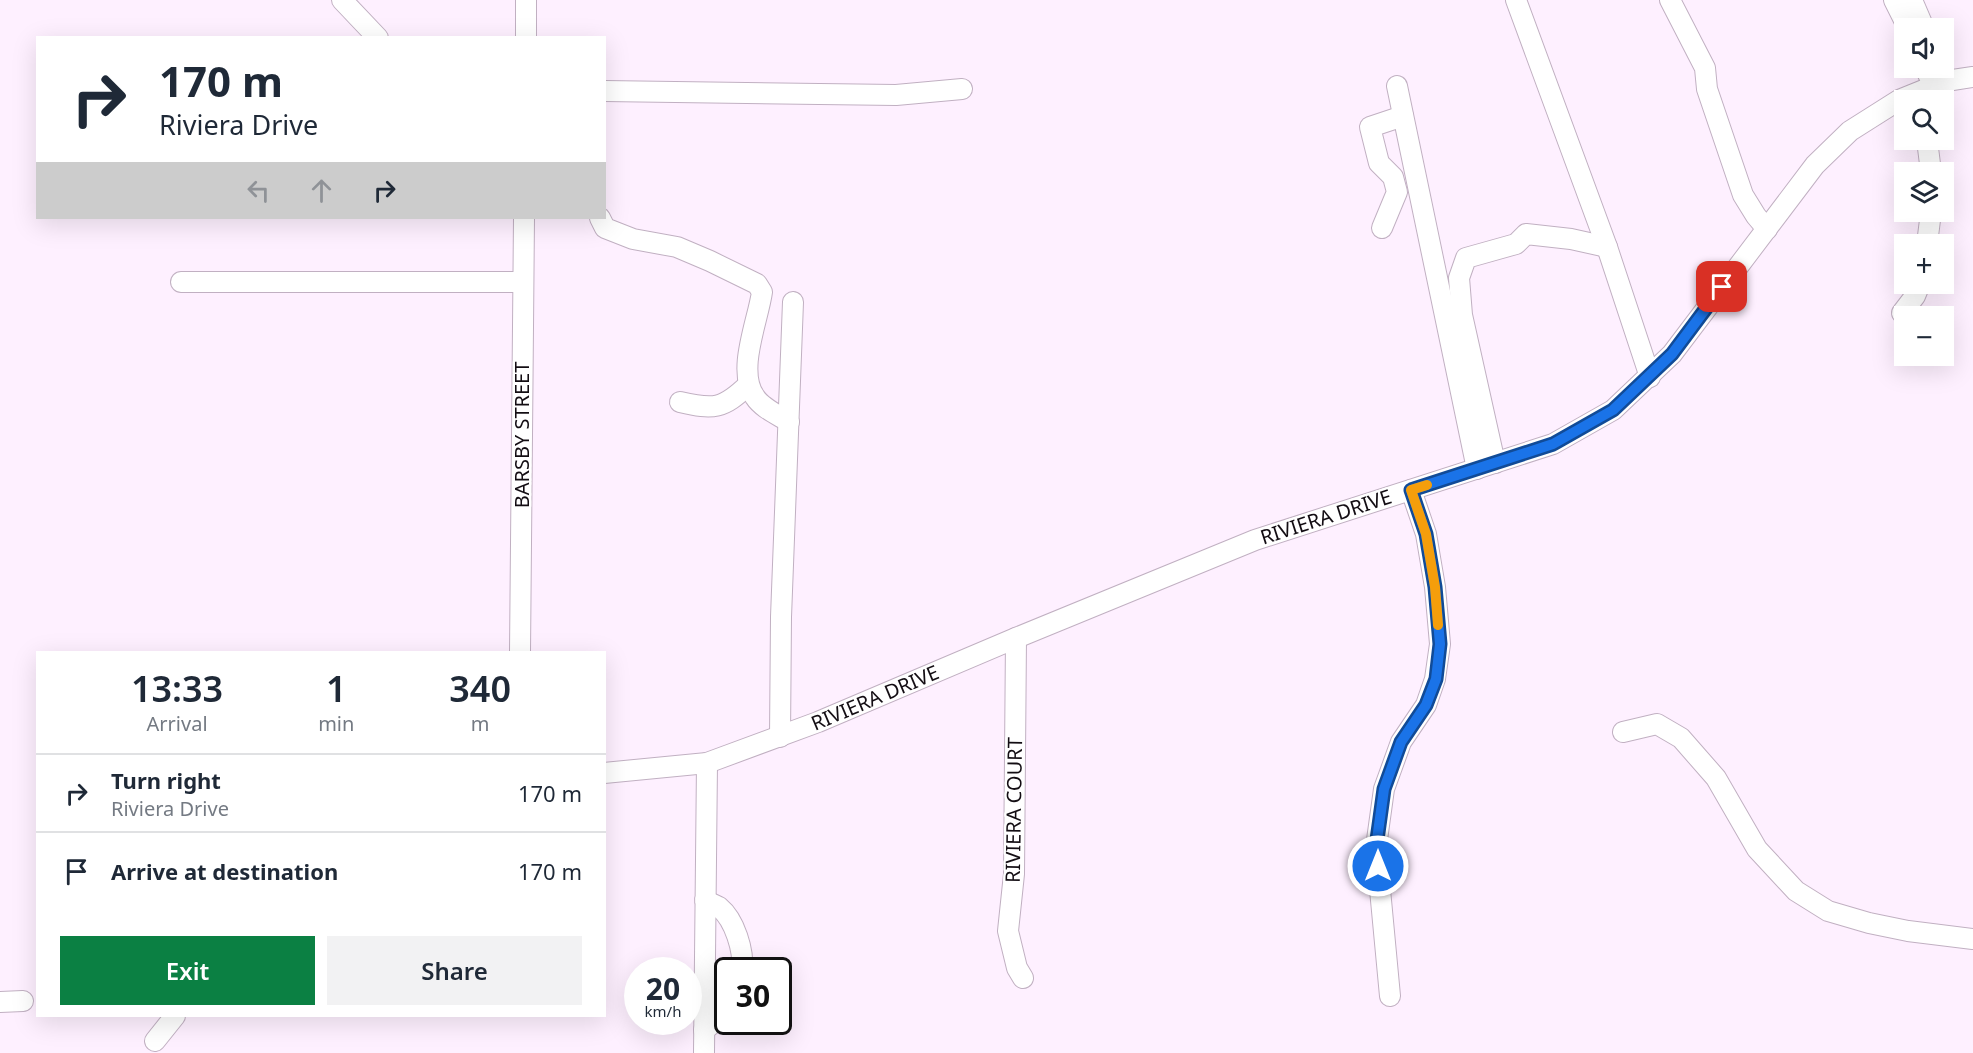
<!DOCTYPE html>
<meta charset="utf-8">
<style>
:root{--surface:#fff;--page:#f2f2f3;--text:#1f2937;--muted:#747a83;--line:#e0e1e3;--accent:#0b8043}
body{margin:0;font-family:"Noto Sans",sans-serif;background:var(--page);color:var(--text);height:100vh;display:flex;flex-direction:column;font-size:22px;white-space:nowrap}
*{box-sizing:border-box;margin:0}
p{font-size:20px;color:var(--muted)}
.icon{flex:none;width:33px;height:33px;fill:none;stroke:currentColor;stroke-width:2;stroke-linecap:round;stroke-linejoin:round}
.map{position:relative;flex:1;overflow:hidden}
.panel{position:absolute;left:36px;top:651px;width:570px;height:366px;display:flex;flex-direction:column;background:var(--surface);border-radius:0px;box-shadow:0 6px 24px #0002}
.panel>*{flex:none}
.hud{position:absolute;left:36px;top:36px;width:570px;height:183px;border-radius:0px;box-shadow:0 6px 24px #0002;background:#fff;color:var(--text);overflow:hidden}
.buttons{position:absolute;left:1894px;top:18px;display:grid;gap:12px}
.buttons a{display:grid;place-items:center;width:60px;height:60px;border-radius:0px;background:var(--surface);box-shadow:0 6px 24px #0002;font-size:30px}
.speed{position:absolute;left:624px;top:957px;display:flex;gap:12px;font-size:30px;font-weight:700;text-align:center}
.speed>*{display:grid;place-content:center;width:78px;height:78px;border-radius:50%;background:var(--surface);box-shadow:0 6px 24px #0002;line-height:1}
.speed small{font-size:15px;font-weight:400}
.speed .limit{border:3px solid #111;border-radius:9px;background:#fff;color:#111}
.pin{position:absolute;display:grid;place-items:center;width:51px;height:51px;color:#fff;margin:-26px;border-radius:12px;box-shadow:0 3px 9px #0006}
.me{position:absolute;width:66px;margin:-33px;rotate:0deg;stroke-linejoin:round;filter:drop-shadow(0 0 4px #0008)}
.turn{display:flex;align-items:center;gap:21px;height:126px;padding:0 24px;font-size:27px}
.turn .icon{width:78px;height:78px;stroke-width:2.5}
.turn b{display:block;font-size:42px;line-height:51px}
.lanes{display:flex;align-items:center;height:57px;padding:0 24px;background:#0003;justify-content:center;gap:30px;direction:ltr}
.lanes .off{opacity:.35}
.eta{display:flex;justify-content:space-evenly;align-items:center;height:102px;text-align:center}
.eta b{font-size:36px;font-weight:600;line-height:42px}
.primary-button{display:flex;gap:12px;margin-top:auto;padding:12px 24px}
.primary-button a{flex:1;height:69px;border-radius:0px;background:var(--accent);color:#fff;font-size:24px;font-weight:600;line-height:69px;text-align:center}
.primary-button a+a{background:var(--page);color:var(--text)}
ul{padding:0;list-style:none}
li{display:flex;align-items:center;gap:18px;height:78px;padding:0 24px;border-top:2px solid var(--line)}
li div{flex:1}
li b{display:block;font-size:22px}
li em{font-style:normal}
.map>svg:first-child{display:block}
</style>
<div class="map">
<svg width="1973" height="1053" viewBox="0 0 1973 1053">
<rect width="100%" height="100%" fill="#fef0ff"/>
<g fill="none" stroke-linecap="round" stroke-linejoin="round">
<defs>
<g id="minor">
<polyline points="342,0 378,38"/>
<polyline points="1516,0 1607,247 1650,377"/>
<polyline points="1670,0 1705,68 1707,89 1743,195 1756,216 1767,229"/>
<polyline points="1894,0 1908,28"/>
<polyline points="1912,0 1924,28"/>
<polyline points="526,38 526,0"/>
<polyline points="1925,68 1934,86"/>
<polyline points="1397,86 1477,469"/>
<polyline points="604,91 896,95 962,89"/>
<polyline points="1927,140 1931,172"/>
<path d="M 600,218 L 605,228 L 633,239 L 677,247 L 710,261 L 757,284 L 762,292 C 758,321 736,371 755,397 C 762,408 778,415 789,422"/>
<polyline points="1382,228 1397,192 1393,177 1379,163 1370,127 1403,116"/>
<polyline points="1927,244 1931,212"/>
<polyline points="181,282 523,282"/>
<polyline points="1902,313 1915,296 1920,284"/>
<path d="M 680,402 C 714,410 723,409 748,385"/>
<polyline points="1495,463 1462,315 1459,278 1466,258 1516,244 1526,234 1571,239 1607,247"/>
<polyline points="1016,638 1014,874 1008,931 1017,968 1023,978"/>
<polyline points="520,652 524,218"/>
<polyline points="1623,732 1657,724 1681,738 1716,778 1757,849 1796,891 1828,911 1869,923 1908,931 1973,939"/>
<polyline points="780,737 781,617 793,302"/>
<polyline points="604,773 707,763 818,722 1016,638 1255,540 1553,444 1613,410 1672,354 1815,165 1850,131 1899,100 1946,81 1973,77"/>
<path d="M 705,900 C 710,903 715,905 719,907 C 735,920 744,951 742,970"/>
<polyline points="1390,996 1376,847 1384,789 1401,742 1426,705 1435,679 1440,644 1435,587 1426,534 1411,490"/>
<polyline points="0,1002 23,1001"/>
<polyline points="704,1030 728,1012"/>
<polyline points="155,1041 175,1016"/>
<polyline points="704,1053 707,763"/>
</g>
</defs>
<use href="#minor" stroke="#c1b0c2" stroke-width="22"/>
<use href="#minor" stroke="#fff" stroke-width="20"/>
</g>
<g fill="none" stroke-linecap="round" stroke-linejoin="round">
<defs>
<polyline id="route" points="1378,866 1376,847 1384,789 1401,742 1426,705 1436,679 1440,644 1435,587 1426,534 1411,490 1553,444 1613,410 1672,354 1722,287"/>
</defs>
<use href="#route" stroke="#114b97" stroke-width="15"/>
<use href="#route" stroke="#1a73e8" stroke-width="10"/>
<polyline stroke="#f59e0b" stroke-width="10" points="1427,485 1411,490 1426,534 1435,587 1438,625"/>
</g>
<g text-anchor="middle" stroke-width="4.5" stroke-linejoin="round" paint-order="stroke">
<g font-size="20" fill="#130d13" stroke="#fff">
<text transform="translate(522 435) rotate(-90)" y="7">BARSBY STREET</text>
<text transform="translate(1326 517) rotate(-18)" y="7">RIVIERA DRIVE</text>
<text transform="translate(875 698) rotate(-23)" y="7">RIVIERA DRIVE</text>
<text transform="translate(1014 810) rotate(-89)" y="7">RIVIERA COURT</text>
</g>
</g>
</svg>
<div class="buttons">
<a><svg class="icon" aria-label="sound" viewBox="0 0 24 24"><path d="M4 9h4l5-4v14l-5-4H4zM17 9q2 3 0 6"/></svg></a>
<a><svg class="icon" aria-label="search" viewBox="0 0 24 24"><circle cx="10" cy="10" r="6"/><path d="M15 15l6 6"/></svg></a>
<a><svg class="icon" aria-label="layers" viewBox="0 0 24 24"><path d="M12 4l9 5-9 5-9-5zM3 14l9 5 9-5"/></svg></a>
<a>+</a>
<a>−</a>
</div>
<div class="speed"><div>20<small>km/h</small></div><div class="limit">30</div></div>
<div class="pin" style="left:1722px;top:287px;background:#d93025"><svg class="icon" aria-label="arrive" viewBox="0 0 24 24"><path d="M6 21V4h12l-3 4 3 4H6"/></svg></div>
<svg class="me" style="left:1378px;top:866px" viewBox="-20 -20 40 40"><circle r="17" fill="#1a73e8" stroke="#fff" stroke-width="3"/><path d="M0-11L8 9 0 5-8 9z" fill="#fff"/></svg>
<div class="hud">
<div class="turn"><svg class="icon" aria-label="right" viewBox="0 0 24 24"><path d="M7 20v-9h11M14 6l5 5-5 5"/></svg><div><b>170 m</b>Riviera Drive</div></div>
<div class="lanes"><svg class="icon off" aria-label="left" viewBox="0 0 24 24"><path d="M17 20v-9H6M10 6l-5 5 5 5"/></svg><svg class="icon off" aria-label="ahead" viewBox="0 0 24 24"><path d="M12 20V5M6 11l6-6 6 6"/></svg><svg class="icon" aria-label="right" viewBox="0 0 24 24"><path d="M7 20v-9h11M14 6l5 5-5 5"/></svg></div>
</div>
<section class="panel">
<div class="eta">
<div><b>13:33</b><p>Arrival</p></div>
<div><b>1</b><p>min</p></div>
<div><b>340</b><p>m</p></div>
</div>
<ul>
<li><svg class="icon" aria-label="right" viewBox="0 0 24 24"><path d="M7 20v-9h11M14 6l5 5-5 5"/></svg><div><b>Turn right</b><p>Riviera Drive</p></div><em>170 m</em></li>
<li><svg class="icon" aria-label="arrive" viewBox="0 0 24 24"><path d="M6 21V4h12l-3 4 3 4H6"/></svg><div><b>Arrive at destination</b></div><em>170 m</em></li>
</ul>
<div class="primary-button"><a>Exit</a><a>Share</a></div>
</section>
</div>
